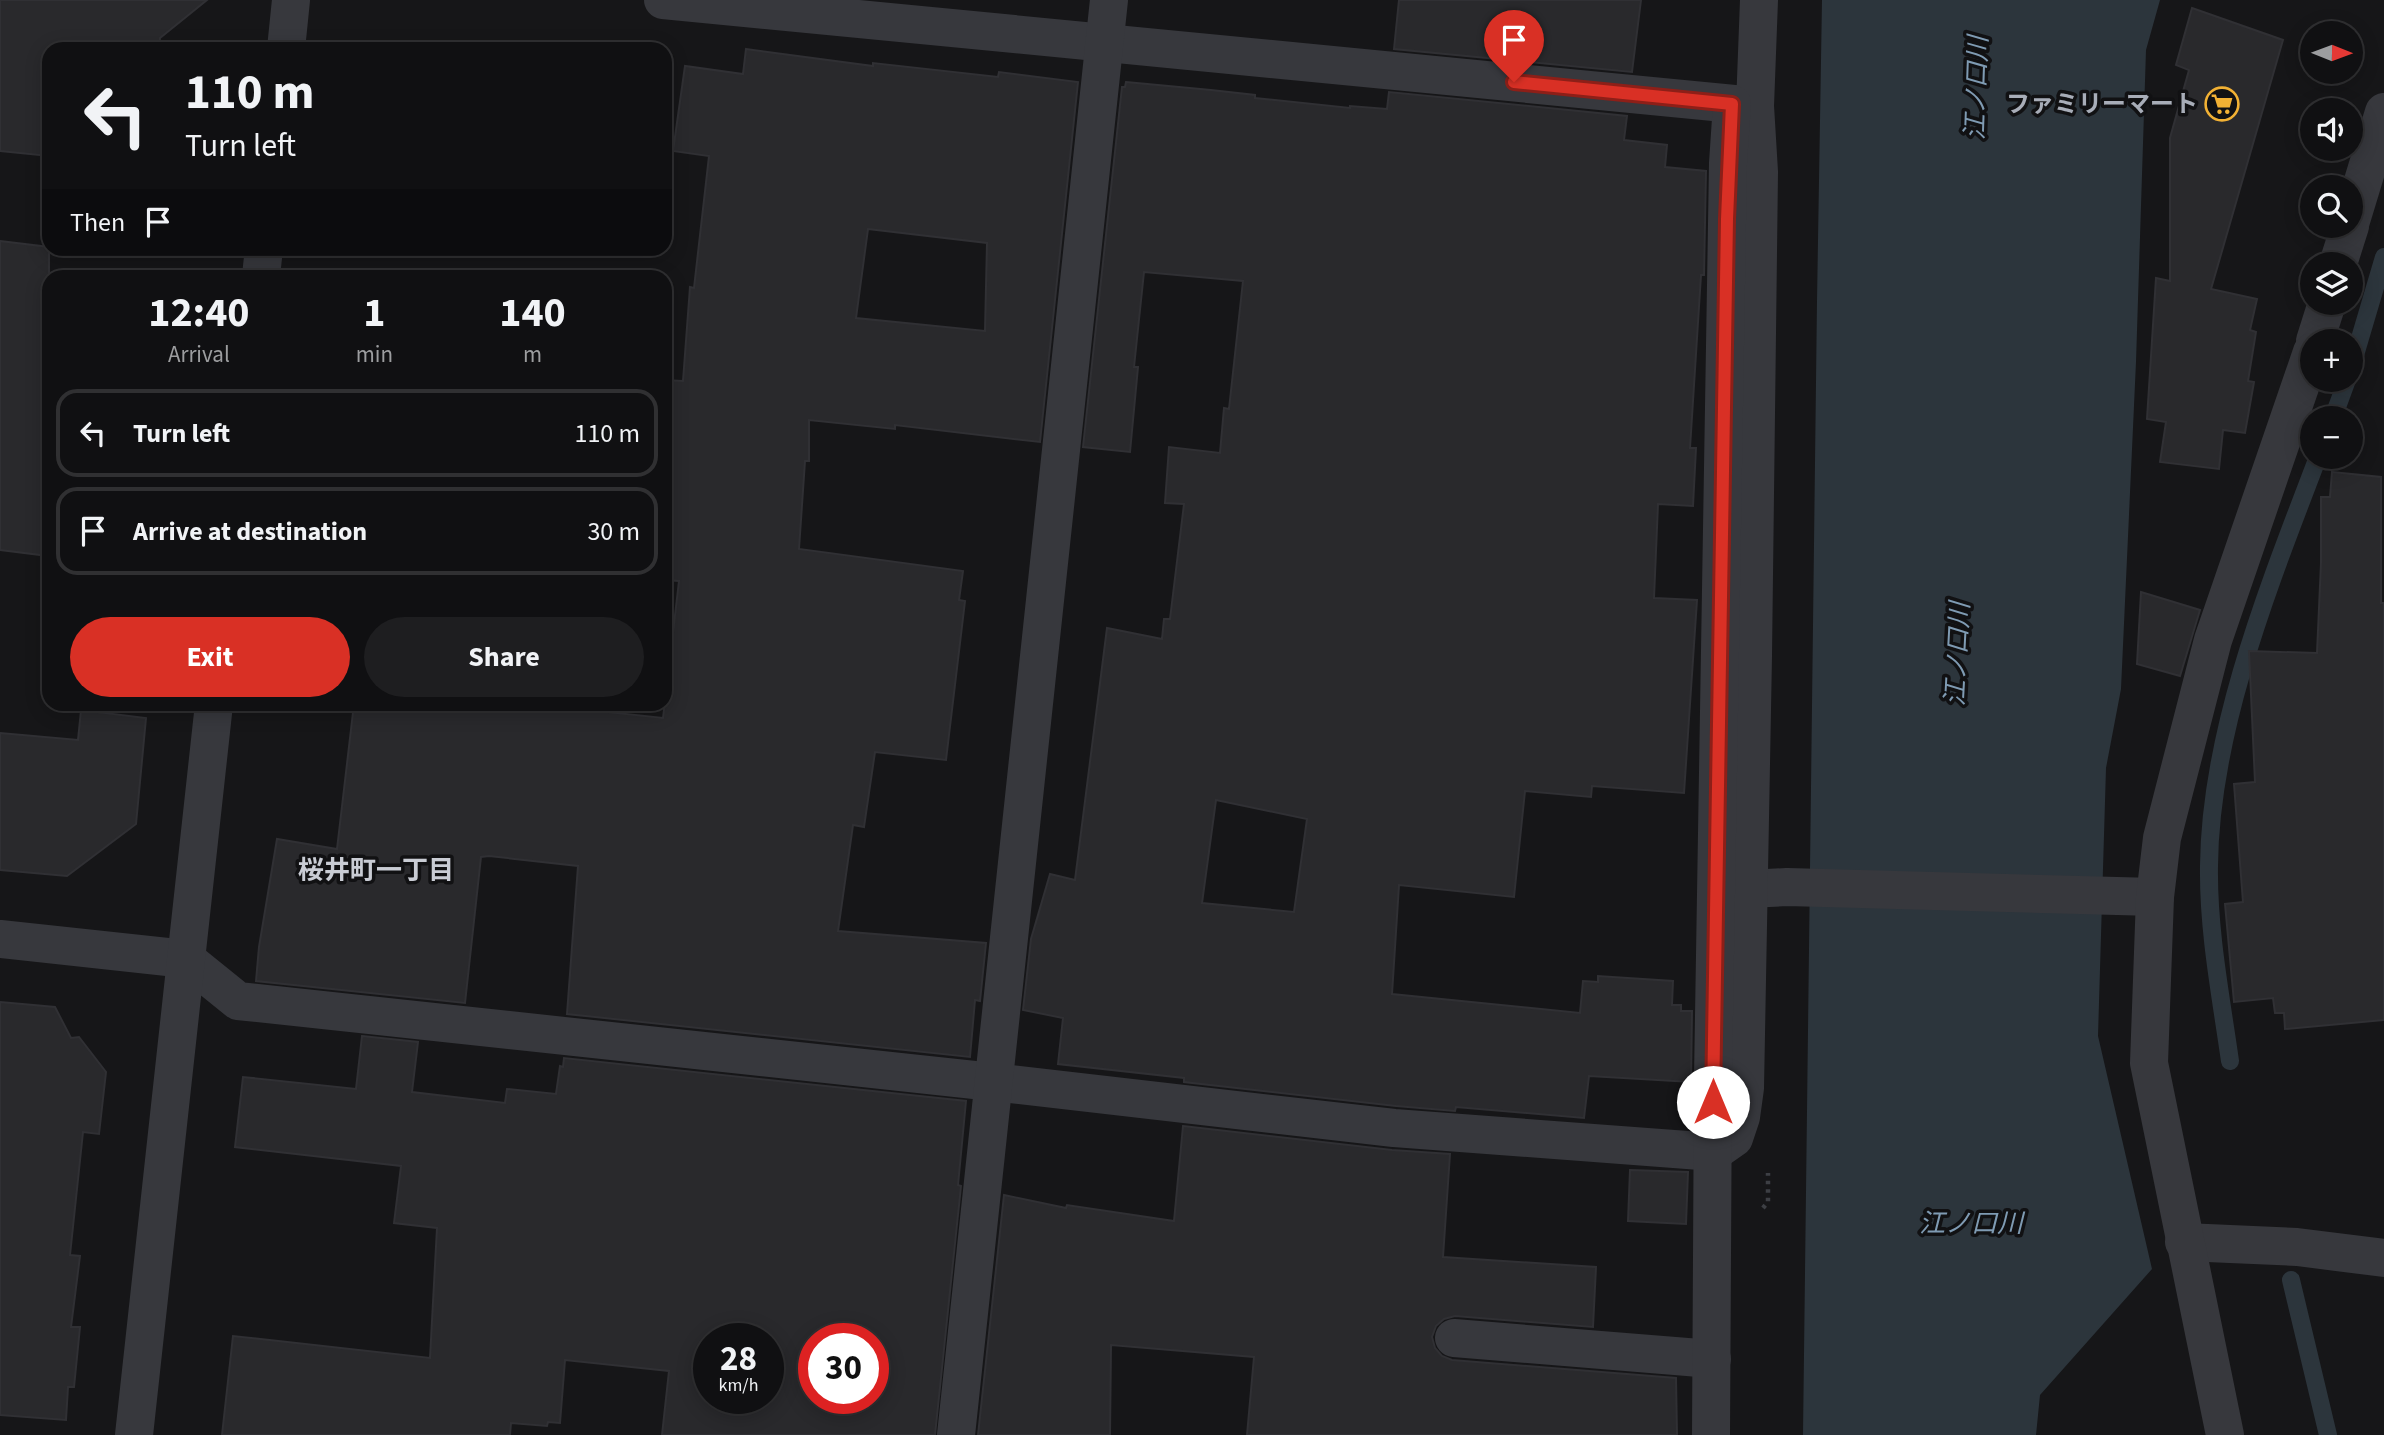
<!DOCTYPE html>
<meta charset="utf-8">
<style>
:root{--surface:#101012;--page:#1e1e20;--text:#f1f3f6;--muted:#9c9d9f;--line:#303032;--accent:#d93025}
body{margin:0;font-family:"Source Sans 3","Noto Sans JP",sans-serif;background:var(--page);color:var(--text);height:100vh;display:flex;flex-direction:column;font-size:26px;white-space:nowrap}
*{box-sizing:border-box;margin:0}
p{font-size:23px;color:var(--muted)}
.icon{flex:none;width:38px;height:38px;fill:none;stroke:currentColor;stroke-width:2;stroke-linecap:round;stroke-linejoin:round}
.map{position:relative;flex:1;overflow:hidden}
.panel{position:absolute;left:42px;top:270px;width:630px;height:441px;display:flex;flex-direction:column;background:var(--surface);border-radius:21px;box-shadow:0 4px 18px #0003,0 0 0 2px var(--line)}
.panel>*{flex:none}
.banner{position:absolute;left:42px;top:42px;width:630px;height:214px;border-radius:21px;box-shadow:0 4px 18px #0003,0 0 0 2px var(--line);background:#101012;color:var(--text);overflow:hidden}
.needle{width:46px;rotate:91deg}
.fabs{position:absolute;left:2300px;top:21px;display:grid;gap:14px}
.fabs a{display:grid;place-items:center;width:63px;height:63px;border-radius:50%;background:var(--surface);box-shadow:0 4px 18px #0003,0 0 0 2px var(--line);font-size:35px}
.speed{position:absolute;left:693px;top:1323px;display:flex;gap:14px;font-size:35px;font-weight:700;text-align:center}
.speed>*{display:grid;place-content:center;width:91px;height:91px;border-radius:50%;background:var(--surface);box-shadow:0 4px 18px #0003,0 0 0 2px var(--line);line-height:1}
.speed small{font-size:18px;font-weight:400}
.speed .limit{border:10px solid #d22;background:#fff;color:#111}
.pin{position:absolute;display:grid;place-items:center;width:60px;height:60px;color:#fff;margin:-72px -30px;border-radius:50% 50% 50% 0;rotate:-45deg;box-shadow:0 0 7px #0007}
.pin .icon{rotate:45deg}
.me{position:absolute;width:77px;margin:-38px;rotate:0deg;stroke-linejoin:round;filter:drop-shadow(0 0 5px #0008)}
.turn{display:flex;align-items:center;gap:24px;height:147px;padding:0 28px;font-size:32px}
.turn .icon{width:91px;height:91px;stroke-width:2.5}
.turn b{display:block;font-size:49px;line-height:60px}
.then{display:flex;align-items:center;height:66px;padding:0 28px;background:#0003;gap:14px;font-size:26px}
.eta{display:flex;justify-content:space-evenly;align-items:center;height:119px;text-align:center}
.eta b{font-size:42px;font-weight:700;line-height:49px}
.cta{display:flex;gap:14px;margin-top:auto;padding:14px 28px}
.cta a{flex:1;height:80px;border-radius:42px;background:var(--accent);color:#fff;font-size:28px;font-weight:700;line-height:80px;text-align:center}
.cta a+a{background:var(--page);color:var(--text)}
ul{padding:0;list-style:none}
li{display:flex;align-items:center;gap:21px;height:88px;margin:0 14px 10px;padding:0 14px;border:4px solid var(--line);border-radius:21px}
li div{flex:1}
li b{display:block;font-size:26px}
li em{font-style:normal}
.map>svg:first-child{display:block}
</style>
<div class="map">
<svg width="2384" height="1435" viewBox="0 0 2384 1435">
<rect width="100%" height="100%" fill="#161618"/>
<polygon fill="#2c353c" points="1822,0 2160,0 2146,50 2136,362 2121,689 2106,768 2098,1036 2152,1269 2040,1395 2036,1435 1803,1435 1817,301"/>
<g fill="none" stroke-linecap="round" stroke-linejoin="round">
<g stroke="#2c353c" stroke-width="18">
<polyline points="2350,372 2384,257"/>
<polyline points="2333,418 2347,380"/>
<path d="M 2230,1061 C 2221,997 2208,931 2209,866 C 2210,730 2270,583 2318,457"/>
<polyline points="2291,1280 2328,1435"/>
</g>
</g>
<g fill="#29292c" stroke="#303034" stroke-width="2" fill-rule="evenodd">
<polygon points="0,0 207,0 160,38 159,49 49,49 49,156 0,151"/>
<polygon points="1399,0 1641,0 1632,72 1394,49"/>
<polygon points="2192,8 2283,40 2211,289 2257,299 2250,330 2256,332 2248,381 2254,382 2245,433 2223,430 2219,469 2160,462 2166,422 2147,419 2156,278 2170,281 2170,138 2189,70 2176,65"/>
<path d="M 746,49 L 873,66 L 873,63 L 998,77 L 999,72 L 1078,82 L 1040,442 L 895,425 L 895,429 L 809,420 L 809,461 L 805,461 L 799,549 L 963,571 L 959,600 L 965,601 L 946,760 L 875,752 L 864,827 L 853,825 L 838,931 L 986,943 L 980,1001 L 975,1000 L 970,1057 L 567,1014 L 578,866 L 489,856 L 481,857 L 465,1003 L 256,981 L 259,947 L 277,839 L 337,849 L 354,704 L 533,704 L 663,718 L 679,581 L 665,580 L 665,380 L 683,381 L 690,287 L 694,288 L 709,156 L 673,151 L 685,66 L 743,74 ZM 868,229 L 987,243 L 985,331 L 856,318 Z"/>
<path d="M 1126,82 L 1211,90 L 1255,95 L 1255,98 L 1350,108 L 1350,106 L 1387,109 L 1389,92 L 1627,116 L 1624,140 L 1667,145 L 1665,167 L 1706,171 L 1704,275 L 1701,275 L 1690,448 L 1696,448 L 1693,506 L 1658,504 L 1654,598 L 1697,600 L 1684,793 L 1592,786 L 1591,797 L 1525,791 L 1514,897 L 1399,885 L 1392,994 L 1580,1013 L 1583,981 L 1598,982 L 1598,976 L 1673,981 L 1672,1005 L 1681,1005 L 1681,1011 L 1692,1011 L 1691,1082 L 1589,1076 L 1584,1118 L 1456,1107 L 1455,1111 L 1396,1106 L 1184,1082 L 1184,1078 L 1058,1064 L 1063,1018 L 1023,1010 L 1031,939 L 1050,874 L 1075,880 L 1107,628 L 1162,639 L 1164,619 L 1170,619 L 1184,504 L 1165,503 L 1169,447 L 1220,453 L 1224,408 L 1229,409 L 1243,281 L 1144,272 L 1134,367 L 1138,367 L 1130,452 L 1083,447 L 1122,87 L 1125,87 ZM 1216,800 L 1307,819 L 1294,912 L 1202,903 Z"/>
<polygon points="0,241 49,247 49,556 0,550"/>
<polygon points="2332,472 2381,477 2381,603 2384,603 2384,1020 2285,1029 2284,1013 2275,1013 2273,998 2234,1002 2225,904 2243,902 2234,784 2255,782 2249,651 2317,653 2321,563 2321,497 2330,497"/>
<polygon points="2141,592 2200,610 2180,676 2137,664"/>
<polygon points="81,710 146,718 136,824 67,876 0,870 0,733 78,740"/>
<polygon points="0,1002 55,1007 71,1038 79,1037 106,1072 99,1134 83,1132 70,1255 80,1256 71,1327 80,1327 74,1387 68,1387 66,1420 0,1415"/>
<path d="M 362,1036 L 418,1042 L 412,1092 L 505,1103 L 507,1089 L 556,1094 L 560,1066 L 563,1067 L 564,1058 L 966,1101 L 958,1185 L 961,1186 L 935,1435 L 662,1435 L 669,1371 L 565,1360 L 560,1423 L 548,1422 L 547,1426 L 511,1423 L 510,1435 L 222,1435 L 233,1336 L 430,1358 L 437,1228 L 394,1223 L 401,1166 L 235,1147 L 243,1077 L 356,1089 ZM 709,1339 L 768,1339 L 768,1398 L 709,1398 ZM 814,1339 L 873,1339 L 873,1398 L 814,1398 Z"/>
<polygon points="1183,1126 1392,1150 1450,1154 1443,1257 1596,1267 1593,1327 1455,1316 1444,1319 1436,1326 1432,1337 1435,1348 1442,1356 1452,1360 1676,1378 1677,1435 1247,1435 1254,1357 1111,1345 1110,1435 978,1435 1004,1195 1066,1208 1067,1205 1174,1221"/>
<polygon points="1630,1170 1688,1172 1686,1224 1628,1221"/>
</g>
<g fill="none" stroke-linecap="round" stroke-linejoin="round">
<polyline stroke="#3d3f44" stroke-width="4.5" stroke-dasharray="3.5 5" stroke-linecap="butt" points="1763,1208 1768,1202 1768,1173"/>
<g stroke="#37383d" stroke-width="38">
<polyline points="663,0 1755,106"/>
<polyline points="286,49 291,0"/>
<polyline points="2350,224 2384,112"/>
<polyline points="2338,264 2350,226"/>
<polyline points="261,276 264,248"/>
<polyline points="2315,341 2327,303"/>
<polyline points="1748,889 1787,887 2155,897"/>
<polyline points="0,939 186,959 238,1001 993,1082 1394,1128 1714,1152 1734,1138 1741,1117 1745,1088 1753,656 1759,172 1755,106 1759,0"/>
<polyline points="2184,1242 2297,1247 2384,1258"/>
<polyline points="1454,1338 1712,1359"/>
<polyline points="134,1435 214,704"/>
<polyline points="956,1435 1109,0"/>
<polyline points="1711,1435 1713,1077 1728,163 1732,104"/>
<polyline points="2225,1435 2149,1063 2155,897 2162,838 2213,640 2312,352"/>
</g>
</g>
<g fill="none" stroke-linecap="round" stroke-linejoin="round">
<defs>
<polyline id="route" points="1514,82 1732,104 1727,219 1713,1102"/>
</defs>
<use href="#route" stroke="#8d1f18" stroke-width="18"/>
<use href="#route" stroke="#d93025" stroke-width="12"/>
</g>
<defs>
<symbol id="supermarket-ring" viewBox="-11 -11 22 22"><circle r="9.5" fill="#111113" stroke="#f2b134" stroke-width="1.5"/><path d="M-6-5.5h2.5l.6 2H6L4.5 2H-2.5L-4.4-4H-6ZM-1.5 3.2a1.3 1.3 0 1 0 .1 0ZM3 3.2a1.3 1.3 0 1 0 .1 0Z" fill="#f2b134"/></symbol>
</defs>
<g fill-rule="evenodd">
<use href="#supermarket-ring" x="2203" y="85" width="38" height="38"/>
</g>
<g text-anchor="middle" stroke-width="7" stroke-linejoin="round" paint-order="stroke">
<g font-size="24" font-weight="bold" fill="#a8adb8" stroke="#111113" text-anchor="end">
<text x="2198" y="112">ファミリーマート</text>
</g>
<g font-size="26" font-style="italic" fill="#7f9bb3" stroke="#111113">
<text transform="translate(1976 88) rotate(-88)" y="9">江ノ口川</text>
<text transform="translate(1957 654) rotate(-87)" y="9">江ノ口川</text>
<text x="1971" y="1232">江ノ口川</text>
</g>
<g font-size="26" font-weight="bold" fill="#c9ccd4" stroke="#111113">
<text x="376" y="879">桜井町一丁目</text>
</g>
</g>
</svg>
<div class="fabs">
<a><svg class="needle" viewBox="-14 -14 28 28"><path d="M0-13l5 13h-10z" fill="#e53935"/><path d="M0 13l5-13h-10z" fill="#9c9d9f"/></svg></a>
<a><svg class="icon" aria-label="sound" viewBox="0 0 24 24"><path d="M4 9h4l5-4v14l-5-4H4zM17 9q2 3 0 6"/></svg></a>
<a><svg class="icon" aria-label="search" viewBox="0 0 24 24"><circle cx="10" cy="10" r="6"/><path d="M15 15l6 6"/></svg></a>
<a><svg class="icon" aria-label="layers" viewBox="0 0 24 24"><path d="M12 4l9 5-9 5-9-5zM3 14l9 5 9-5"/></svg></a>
<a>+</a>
<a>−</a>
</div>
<div class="speed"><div>28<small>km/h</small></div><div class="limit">30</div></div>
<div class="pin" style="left:1514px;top:82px;background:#d93025"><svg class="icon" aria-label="arrive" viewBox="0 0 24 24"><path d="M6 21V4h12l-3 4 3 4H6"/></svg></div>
<svg class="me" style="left:1713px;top:1102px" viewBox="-20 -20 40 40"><circle r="19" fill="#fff"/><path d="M0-13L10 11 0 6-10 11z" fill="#d93025"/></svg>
<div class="banner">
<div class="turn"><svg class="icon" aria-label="left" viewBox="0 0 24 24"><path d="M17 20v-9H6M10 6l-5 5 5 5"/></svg><div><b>110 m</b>Turn left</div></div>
<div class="then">Then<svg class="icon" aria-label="arrive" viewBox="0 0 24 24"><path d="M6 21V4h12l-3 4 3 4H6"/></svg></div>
</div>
<section class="panel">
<div class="eta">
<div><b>12:40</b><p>Arrival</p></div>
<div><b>1</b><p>min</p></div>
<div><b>140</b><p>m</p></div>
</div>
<ul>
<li><svg class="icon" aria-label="left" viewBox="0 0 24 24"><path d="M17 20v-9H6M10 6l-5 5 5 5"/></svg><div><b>Turn left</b></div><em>110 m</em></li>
<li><svg class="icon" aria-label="arrive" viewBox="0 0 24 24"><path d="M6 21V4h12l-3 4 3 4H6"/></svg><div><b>Arrive at destination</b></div><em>30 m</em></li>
</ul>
<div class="cta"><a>Exit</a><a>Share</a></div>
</section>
</div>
